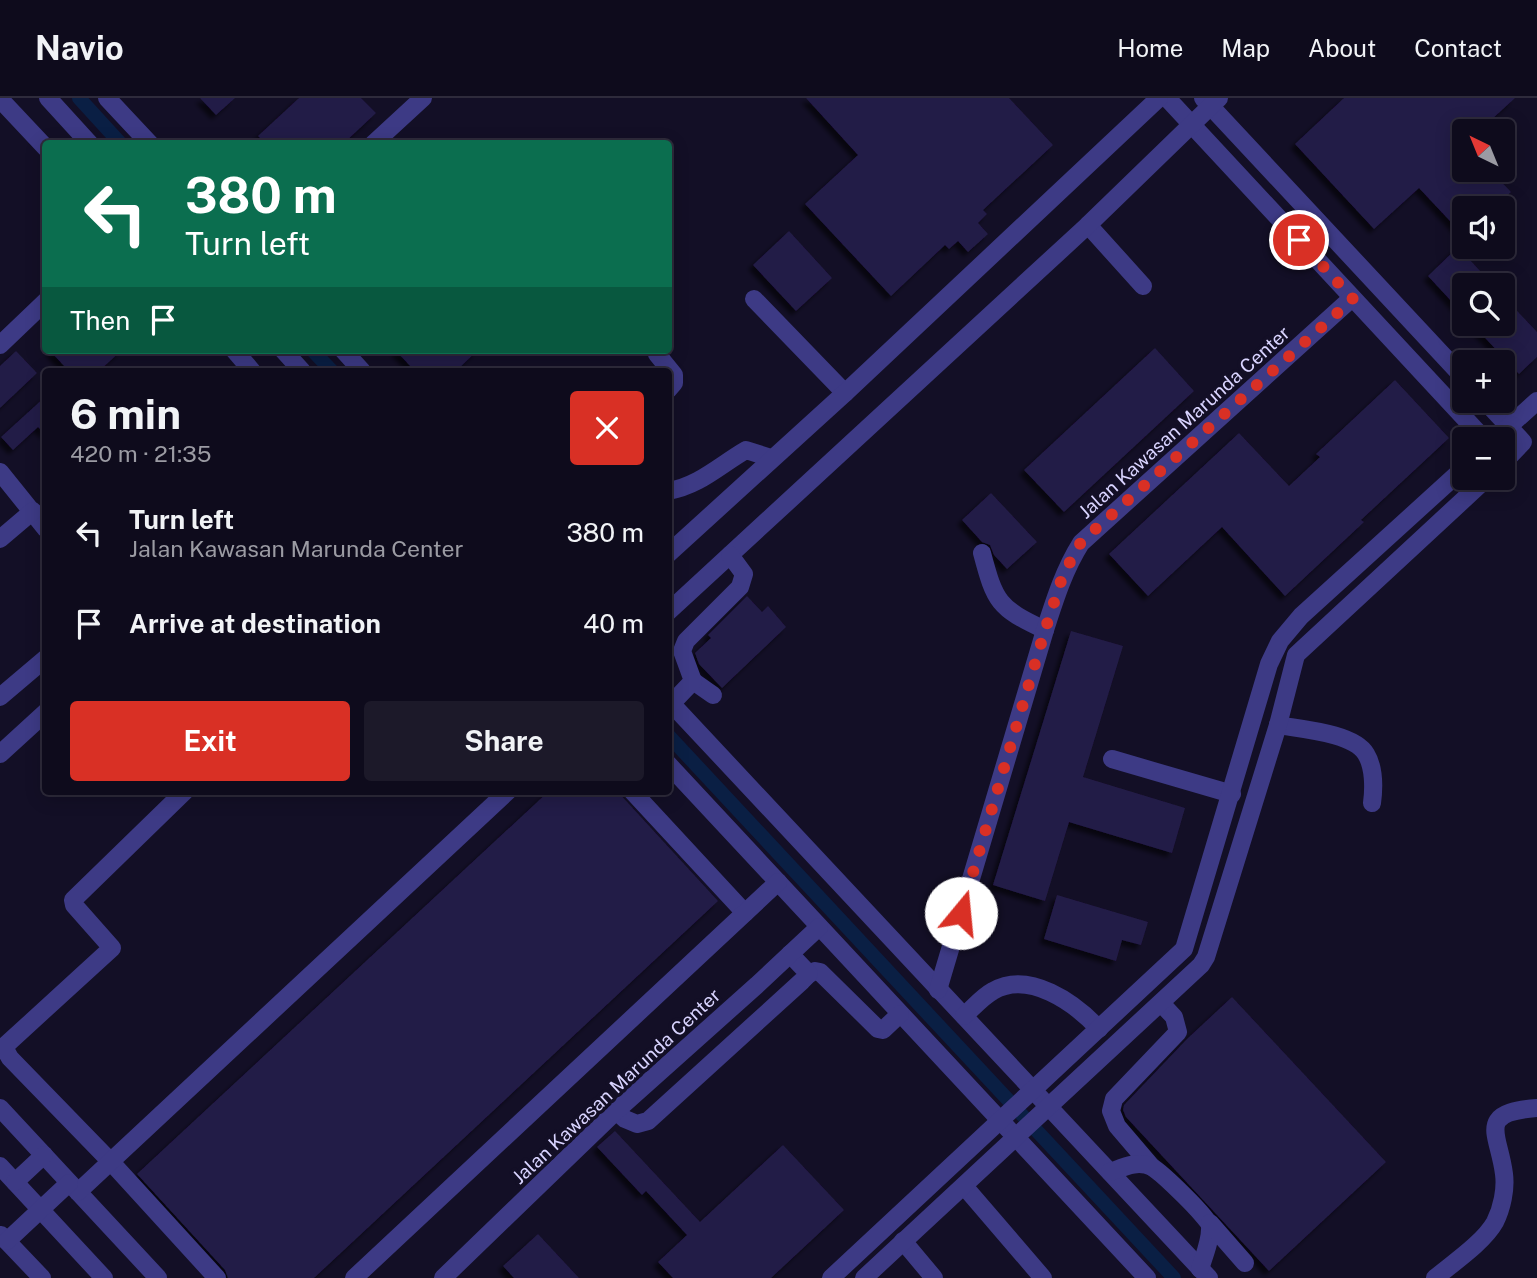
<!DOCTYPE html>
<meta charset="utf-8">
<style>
:root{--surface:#0e0b1c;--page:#1c1929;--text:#f1f3f6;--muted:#9b9ba3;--line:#2e2b3b;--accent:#d93025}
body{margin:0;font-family:"Public Sans",sans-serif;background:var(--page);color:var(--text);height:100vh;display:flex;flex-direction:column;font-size:26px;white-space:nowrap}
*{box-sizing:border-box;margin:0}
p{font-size:23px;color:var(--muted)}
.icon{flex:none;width:38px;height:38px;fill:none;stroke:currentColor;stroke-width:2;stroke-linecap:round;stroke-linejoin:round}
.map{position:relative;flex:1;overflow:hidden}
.sheet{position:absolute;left:42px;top:270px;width:630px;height:427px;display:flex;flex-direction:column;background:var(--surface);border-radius:7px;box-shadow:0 4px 18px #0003,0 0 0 2px var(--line)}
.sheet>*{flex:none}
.banner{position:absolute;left:42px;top:42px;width:630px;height:214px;border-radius:7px;box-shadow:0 4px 18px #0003,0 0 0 2px var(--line);background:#0b6e4f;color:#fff;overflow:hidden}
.needle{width:46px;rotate:317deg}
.tools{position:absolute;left:1452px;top:21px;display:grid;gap:14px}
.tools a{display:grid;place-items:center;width:63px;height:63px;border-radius:7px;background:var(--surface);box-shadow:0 4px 18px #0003,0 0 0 2px var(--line);font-size:35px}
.pin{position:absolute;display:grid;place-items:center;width:60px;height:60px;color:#fff;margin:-30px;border:4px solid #fff;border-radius:50%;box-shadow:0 2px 7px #0007}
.me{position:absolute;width:77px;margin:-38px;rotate:17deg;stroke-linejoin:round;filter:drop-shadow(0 0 5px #0008)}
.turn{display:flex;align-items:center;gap:24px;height:147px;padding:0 28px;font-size:32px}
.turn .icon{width:91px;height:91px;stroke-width:2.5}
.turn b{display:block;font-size:49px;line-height:60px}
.then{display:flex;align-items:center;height:66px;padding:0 28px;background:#0003;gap:14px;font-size:26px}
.round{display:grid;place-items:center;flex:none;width:74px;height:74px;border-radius:7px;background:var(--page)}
.summary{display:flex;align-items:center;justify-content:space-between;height:119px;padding:0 28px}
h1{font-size:42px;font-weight:700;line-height:52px}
.action{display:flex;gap:14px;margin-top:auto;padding:14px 28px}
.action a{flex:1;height:80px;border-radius:7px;background:var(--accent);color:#fff;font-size:28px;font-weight:700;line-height:80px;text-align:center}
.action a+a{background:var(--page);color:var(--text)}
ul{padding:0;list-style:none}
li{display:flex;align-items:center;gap:21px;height:91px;padding:0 28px}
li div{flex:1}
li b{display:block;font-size:26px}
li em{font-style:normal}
header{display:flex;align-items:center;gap:42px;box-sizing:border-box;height:98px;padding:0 35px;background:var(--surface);border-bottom:2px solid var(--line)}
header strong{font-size:33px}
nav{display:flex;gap:38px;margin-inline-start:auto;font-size:24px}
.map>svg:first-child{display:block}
</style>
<header>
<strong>Navio</strong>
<nav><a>Home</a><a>Map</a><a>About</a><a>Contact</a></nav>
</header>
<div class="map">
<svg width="1537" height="1180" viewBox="0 0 1537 1180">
<defs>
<filter id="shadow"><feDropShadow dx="-4.5" dy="4.5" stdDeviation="2" flood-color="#0009"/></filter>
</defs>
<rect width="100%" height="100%" fill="#130f26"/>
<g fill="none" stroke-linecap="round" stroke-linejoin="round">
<g stroke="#0a1f44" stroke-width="14">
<polyline points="79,0 121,46"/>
<polyline points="312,252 332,273"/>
<polyline points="668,637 1174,1180"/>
</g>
</g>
<g fill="#241b47" filter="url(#shadow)">
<polygon points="200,0 235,0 216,17"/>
<polygon points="299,0 361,0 376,15 343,46 266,46 258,38"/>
<polygon points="806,0 1009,0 1053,47 983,112 987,116 978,125 988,136 968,154 958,143 949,151 945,147 891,198 805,106 858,57"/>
<polygon points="1344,0 1515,0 1479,33 1465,33 1465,72 1490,72 1511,94 1493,110 1465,110 1465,139 1419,90 1374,131 1295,46"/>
<polygon points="789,133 832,180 796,213 753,167"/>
<polygon points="1458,149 1493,187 1465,187 1465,218 1428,178"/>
<polygon points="1503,198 1537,234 1537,259 1519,276 1472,226 1503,226"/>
<polygon points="1155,250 1194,293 1064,414 1024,372"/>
<polygon points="49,252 122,252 99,273 69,273"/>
<polygon points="395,252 478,252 456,273 415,273"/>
<polygon points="16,253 37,275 0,310 0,268"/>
<polygon points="1395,282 1449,340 1361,422 1364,424 1285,498 1222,429 1148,498 1109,456 1239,335 1289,388 1320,359 1316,356"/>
<polygon points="46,298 46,337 38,329 13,352 1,339"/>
<polygon points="991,395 1037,444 1007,471 994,457 990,447 982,444 962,422"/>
<polygon points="747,498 762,514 768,508 786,529 722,590 699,566 695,555 711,540 708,537"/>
<polygon points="1071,533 1123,548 1083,679 1185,710 1172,755 1069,724 1045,803 993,787"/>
<polygon points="549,693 617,693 718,803 314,1180 228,1180 225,1172 137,1076"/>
<polygon points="1057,797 1148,824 1141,847 1122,842 1116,863 1044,841"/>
<polygon points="1232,899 1386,1064 1269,1173 1126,1019 1123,1012 1124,1007 1187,941"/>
<polygon points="615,1033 700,1124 783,1047 844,1112 771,1180 673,1180 658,1164 687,1137 646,1093 642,1097 597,1049"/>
<polygon points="538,1136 579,1180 514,1180 503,1168"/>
</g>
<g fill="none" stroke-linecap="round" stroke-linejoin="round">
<g stroke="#3d3a85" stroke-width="18">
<polyline points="48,0 90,46"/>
<polyline points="107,0 150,46"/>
<polyline points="1167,0 1484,341"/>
<polyline points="1203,0 1465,281"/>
<polyline points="0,1 46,50"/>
<polyline points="373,46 423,0"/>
<polyline points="1088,127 1143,188"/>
<polyline points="754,201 845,295"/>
<polyline points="0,247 46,203"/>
<polyline points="234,252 252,273"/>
<polyline points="283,252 302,273"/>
<polyline points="343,252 362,273"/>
<polyline points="657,256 674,277 674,285 668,292"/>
<polyline points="1485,303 1523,344 1503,365"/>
<polyline points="1495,341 1537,303"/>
<polyline points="0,374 46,431"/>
<path d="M 668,393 C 699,388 720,367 746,352 L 771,360"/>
<polyline points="0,441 33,413"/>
<path d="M 982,455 C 995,504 998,510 1045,532"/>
<polyline points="668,456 845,295 1159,0"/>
<polyline points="668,514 1088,127 1219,0"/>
<polyline points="693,583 713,597"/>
<polyline points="0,599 46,560"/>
<polyline points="668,602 1209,1180"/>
<polyline points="672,605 693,583 682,553 686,543 740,489 744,476 730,457"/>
<path d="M 1278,627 C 1300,631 1354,635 1366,656 C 1374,669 1374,690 1372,705"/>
<polyline points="0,656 46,614"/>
<polyline points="1112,661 1232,696"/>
<polyline points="668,666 1147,1180"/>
<polyline points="185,693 73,802 74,807 112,850 7,946 6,953 10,960 111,1064 217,1180"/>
<polyline points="632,693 745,815"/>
<polyline points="809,876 815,873 820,874 878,931 883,932 900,916"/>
<path d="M 938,892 L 1045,532 C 1055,501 1064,472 1081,445 L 1352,200"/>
<path d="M 964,918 C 973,910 982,899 993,893 C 1029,872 1075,905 1099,931"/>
<polyline points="0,1010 158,1180"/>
<polyline points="616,1013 625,1021 637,1026 648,1023 802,883 809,876 790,856"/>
<polyline points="0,1068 104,1180"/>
<polyline points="1152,1069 1117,1028 1111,1013 1114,1001 1178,934 1174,919 1161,905"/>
<path d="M 1110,1074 C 1124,1069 1138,1062 1152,1069 C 1162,1075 1208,1119 1210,1128 C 1211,1142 1204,1158 1200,1171"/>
<polyline points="15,1084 44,1057"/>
<polyline points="964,1088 1043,1180"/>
<polyline points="78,1094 508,693"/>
<polyline points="1210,1125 1245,1165"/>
<polyline points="1,1137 42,1180"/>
<polyline points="7,1143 69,1085"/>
<polyline points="903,1143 934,1180"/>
<polyline points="354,1180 778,784"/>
<polyline points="443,1180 616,1013 757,887 819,829"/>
<polyline points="831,1180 1184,851 1269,566 1280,543 1301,518 1465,369"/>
<polyline points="864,1180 1201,867 1206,859 1278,627 1296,557 1487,380"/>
<path d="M 1435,1180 C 1453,1165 1484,1144 1495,1124 C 1502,1110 1506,1091 1504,1076 C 1499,1035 1475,1015 1537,1010"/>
</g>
</g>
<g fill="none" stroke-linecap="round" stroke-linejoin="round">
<polyline stroke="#d93025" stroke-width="12" stroke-dasharray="0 21.6" points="961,815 1045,532 1063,477 1081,444 1353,201 1299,142"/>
</g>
<g text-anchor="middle" stroke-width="7" stroke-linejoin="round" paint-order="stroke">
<g font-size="19" fill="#d9d4ff" stroke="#130f26">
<text transform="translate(1184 324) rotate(-42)" y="7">Jalan Kawasan Marunda Center</text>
<text transform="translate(616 988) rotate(-43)" y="7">Jalan Kawasan Marunda Center</text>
</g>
</g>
</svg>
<div class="tools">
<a><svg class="needle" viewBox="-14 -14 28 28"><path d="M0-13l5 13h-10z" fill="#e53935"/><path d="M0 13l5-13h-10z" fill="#9b9ba3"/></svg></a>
<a><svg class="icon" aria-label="sound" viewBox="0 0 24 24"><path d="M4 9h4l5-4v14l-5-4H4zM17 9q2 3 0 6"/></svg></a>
<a><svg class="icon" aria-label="search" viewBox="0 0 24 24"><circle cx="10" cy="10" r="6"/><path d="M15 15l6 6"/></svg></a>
<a>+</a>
<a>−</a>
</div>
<div class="pin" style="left:1299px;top:142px;background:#d93025"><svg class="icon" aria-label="arrive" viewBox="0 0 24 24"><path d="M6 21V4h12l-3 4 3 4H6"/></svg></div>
<svg class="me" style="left:961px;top:815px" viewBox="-20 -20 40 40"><circle r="19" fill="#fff"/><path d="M0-13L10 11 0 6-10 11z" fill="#d93025"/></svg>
<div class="banner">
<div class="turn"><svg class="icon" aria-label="left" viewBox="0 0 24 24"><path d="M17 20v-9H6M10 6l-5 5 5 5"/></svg><div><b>380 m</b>Turn left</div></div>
<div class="then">Then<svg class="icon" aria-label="arrive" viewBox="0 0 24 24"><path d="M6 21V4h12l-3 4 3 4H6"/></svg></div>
</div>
<section class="sheet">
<div class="summary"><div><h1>6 min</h1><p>420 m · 21:35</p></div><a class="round" style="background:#d93025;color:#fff"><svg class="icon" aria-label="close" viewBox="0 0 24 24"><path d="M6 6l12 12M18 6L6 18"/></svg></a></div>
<ul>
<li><svg class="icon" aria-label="left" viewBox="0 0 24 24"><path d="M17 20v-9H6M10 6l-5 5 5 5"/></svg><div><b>Turn left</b><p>Jalan Kawasan Marunda Center</p></div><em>380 m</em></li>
<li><svg class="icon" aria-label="arrive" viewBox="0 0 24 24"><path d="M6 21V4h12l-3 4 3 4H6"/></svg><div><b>Arrive at destination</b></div><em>40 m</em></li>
</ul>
<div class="action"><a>Exit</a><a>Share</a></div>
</section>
</div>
